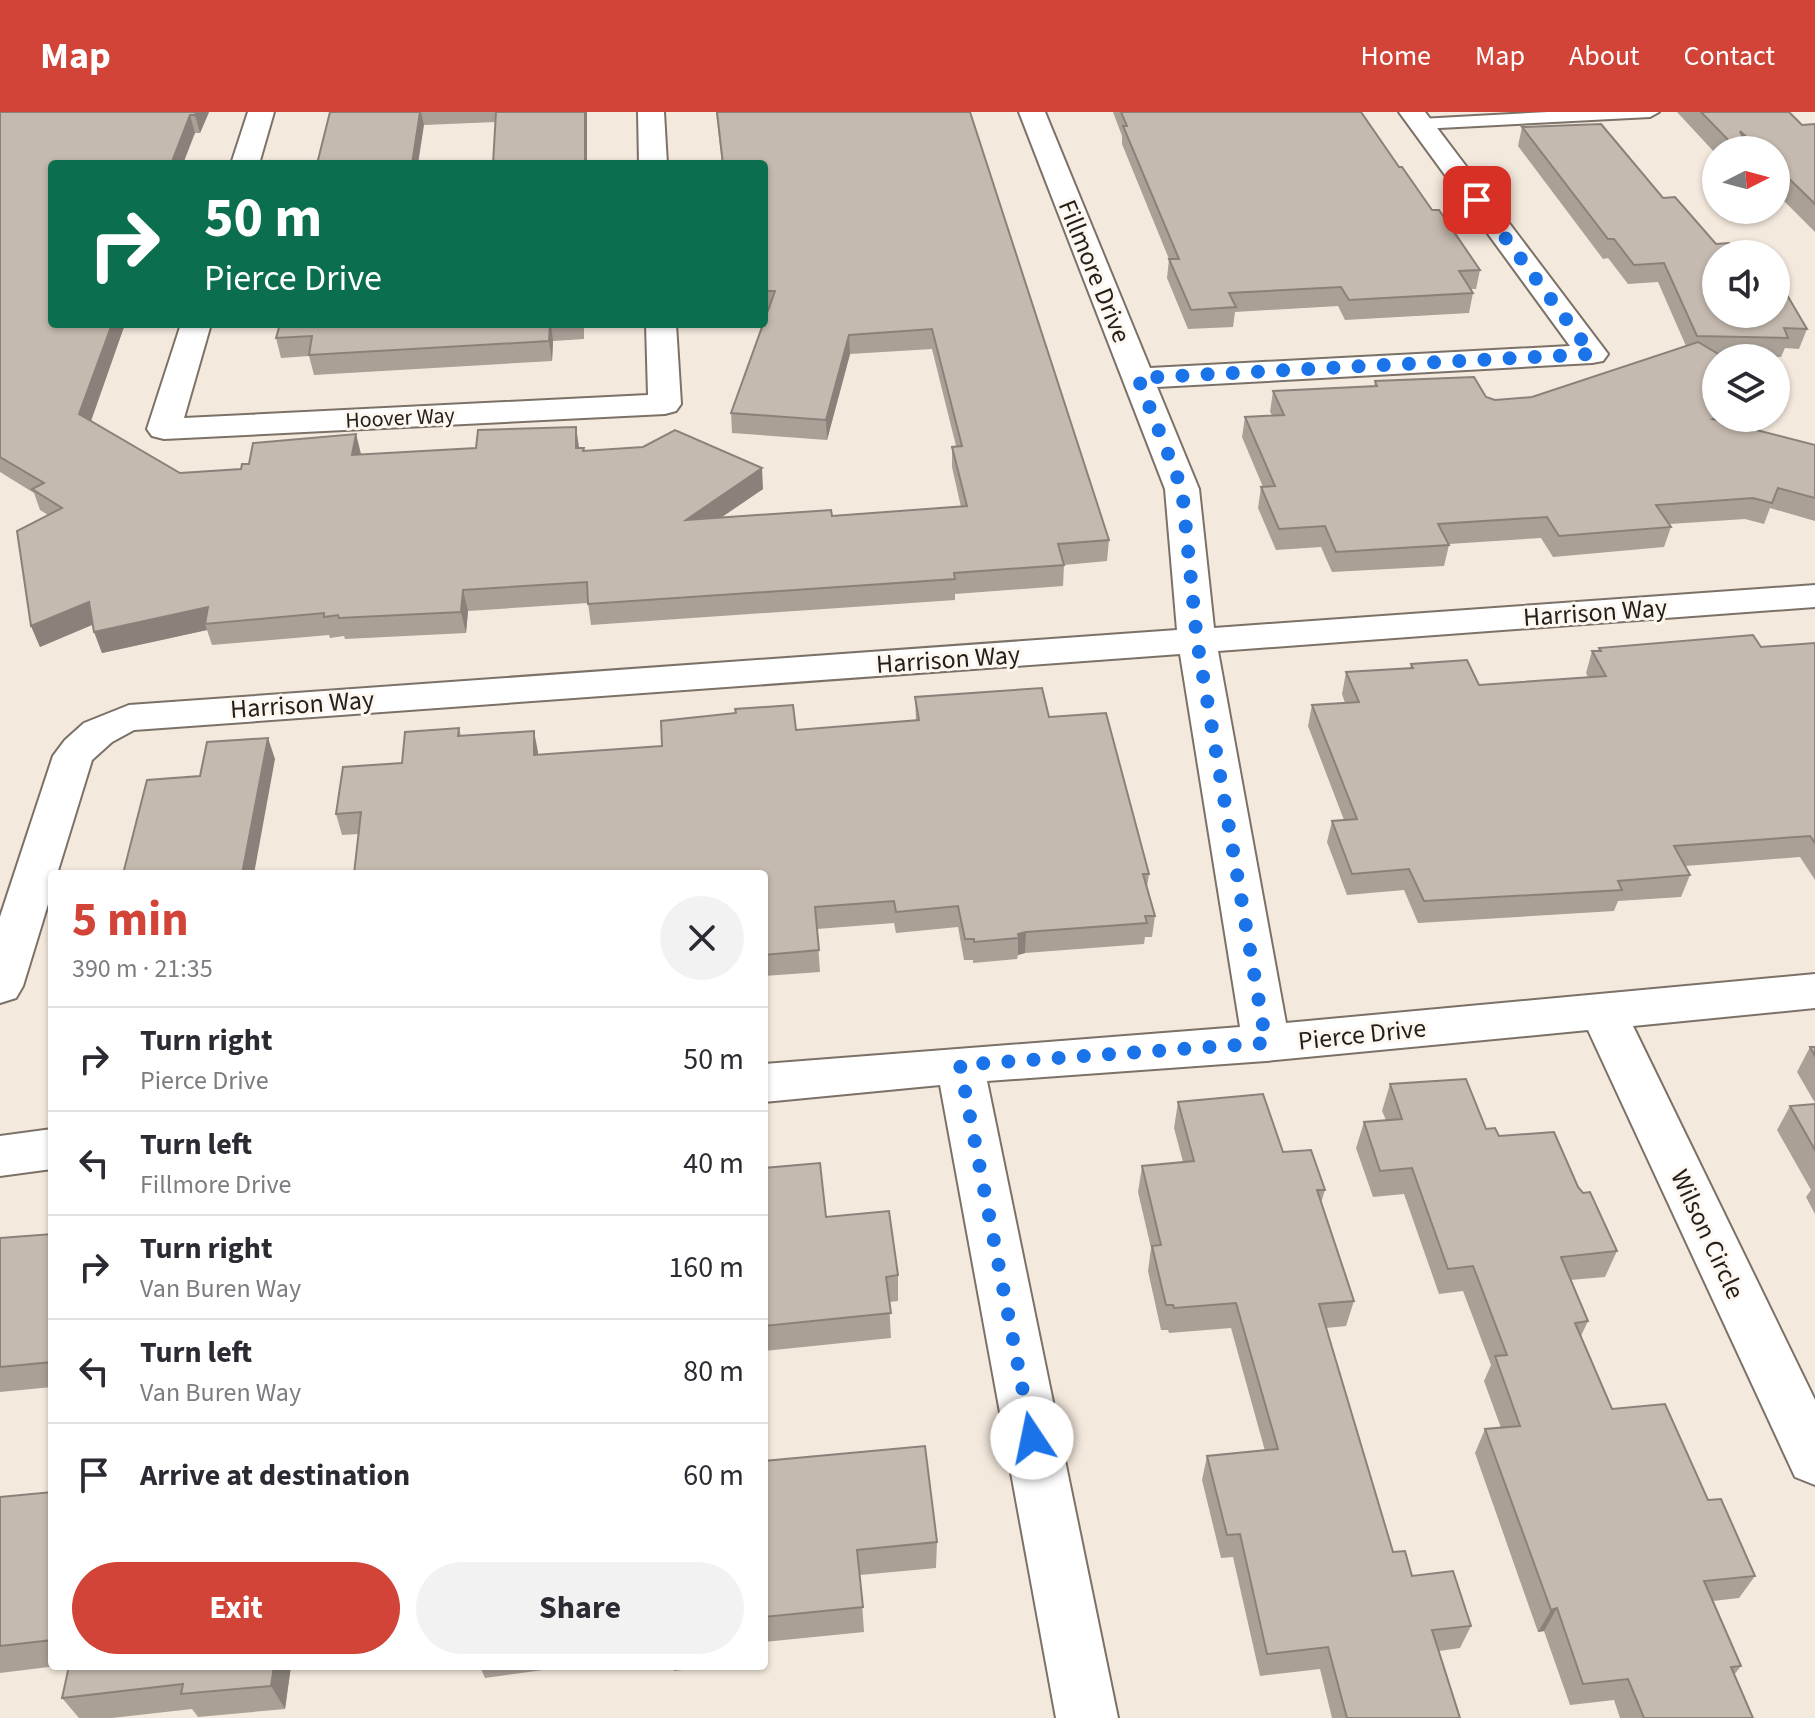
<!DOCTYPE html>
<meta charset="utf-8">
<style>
:root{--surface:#fff;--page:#f2f2f3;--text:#2b2b33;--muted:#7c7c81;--line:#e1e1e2;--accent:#d14437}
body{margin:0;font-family:"Source Sans 3",sans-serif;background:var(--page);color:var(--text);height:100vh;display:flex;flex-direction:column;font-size:30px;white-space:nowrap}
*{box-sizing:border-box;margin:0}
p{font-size:26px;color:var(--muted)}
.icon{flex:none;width:44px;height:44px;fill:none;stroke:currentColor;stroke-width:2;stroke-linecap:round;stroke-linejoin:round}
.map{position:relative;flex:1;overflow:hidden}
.sheet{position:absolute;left:48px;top:758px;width:720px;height:800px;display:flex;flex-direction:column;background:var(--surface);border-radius:8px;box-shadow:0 2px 6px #0004}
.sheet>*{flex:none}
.top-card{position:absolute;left:48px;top:48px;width:720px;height:168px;border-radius:8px;box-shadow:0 2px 6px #0004;background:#0b6e4f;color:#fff;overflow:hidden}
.needle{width:52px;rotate:84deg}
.fabs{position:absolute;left:1702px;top:24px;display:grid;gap:16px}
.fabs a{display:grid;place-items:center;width:88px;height:88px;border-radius:50%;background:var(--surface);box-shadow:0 2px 6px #0004;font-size:40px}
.pin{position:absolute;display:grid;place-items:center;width:68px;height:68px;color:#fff;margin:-34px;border-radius:16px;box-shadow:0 4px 12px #0006}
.me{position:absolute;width:88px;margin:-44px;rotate:349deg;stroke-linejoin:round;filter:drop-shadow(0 0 6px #0008)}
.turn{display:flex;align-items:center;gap:28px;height:168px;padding:0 24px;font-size:36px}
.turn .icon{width:104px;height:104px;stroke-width:2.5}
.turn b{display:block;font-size:56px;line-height:68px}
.round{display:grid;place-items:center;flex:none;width:84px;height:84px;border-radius:42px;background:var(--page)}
.headline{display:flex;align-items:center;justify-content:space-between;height:136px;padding:0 24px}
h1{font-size:48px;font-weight:700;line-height:60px;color:var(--accent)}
.primary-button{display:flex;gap:16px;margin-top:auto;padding:16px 24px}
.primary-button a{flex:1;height:92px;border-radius:48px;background:var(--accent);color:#fff;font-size:32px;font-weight:700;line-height:92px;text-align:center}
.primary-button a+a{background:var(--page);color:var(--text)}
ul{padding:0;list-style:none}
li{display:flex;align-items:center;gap:24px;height:104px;padding:0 24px;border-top:2px solid var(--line)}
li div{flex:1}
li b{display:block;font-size:30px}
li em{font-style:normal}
header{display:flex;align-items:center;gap:48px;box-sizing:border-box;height:112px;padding:0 40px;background:var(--accent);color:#fff}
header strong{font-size:38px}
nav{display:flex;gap:44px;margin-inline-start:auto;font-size:28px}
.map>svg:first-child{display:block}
</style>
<header>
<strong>Map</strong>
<nav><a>Home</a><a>Map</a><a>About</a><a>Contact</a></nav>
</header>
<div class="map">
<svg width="1815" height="1606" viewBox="0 0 1815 1606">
<rect width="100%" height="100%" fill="#f4e9dd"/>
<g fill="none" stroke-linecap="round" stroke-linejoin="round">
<defs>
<polygon id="service" points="1548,0 1659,0 1650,5 1420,17 1411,12 1420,7"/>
<g id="minor">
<polygon points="248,0 274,0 259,52 231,52"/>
<polygon points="638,0 664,0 667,52 639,52"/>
<polygon points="1019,0 1045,0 1150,256 1570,234 1399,0 1425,0 1608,242 1603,249 1592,251 1157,275 1199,377 1214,516 1815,473 1815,495 1218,539 1286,911 1815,862 1815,896 1633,914 1815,1288 1815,1373 1795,1365 1588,918 1266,949 987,969 1118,1606 1056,1606 940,973 764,990 764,952 1240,915 1180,542 134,618 112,630 92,648 57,762 52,762 52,779 23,874 16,886 0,891 0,805 53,644 65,628 84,611 129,593 1177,518 1165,377"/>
<polygon points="181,212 211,212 184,306 648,283 646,212 676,212 681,292 676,299 665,302 164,327 152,324 147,317"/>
<polygon points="52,1017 52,1057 0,1064 0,1024"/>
</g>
</defs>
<use href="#service" stroke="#7b7167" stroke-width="4"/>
<use href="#minor" stroke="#7b7167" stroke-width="4"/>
<use href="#service" fill="#fff" fill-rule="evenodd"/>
<use href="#minor" fill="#fff" fill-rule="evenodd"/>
</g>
<g fill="#a9a096">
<polygon points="0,0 209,0 200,21 195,21 52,212 125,212 91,309 180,361 241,357 249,352 356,322 361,342 579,336 584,339 763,377 722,405 832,404 961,395 952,355 952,335 956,334 932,237 850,242 827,328 732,321 731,301 768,199 764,199 764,52 722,52 716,0 970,0 1109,428 1107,449 1064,453 1063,474 955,482 955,488 591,513 588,491 468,499 466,521 345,527 344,524 330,526 329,523 212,533 207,518 102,541 92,512 40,535 31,514 48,403 40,398 34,381 0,360"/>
<polygon points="330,0 587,0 496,10 424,13"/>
<polygon points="1113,0 1361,0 1399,55 1432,98 1480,158 1476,177 1471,177 1473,181 1469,201 1345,208 1338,194 1235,200 1233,215 1188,217 1167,166 1169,147 1122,32 1122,24"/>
<polygon points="1677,0 1789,0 1802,13 1815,12 1815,120 1776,81 1776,38 1716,38 1716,42"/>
<polygon points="1522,15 1663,86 1716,142 1807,217 1799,237 1785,236 1781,245 1721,244 1716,306 1753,306 1752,310 1741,314 1815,333 1815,409 1770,396 1764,412 1745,407 1670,412 1671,415 1664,435 1553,445 1541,426 1449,432 1449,433 1444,454 1332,460 1321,435 1276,438 1258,396 1261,375 1263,375 1242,325 1245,305 1272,303 1270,300 1273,279 1374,274 1375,269 1486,285 1495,288 1532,285 1686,234 1658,170 1628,172 1608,146 1603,147 1518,34"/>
<polygon points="280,212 584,212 584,227 553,229 552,249 314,263 309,244 281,246 276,226"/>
<polygon points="1815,531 1815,768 1800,745 1685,754 1690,763 1681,785 1618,789 1614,799 1418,811 1404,778 1347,783 1327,730 1332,709 1344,708 1308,614 1312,593 1345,591 1342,582 1346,560 1410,556 1411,552 1479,573 1588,565 1586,561 1592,539 1598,539 1599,536 1761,535"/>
<polygon points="915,585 1049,605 1149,762 1147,775 1155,804 1152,825 1145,825 1144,832 1025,841 1018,843 1017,847 973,851 973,848 964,848 958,815 896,821 894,811 817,817 820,860 764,864 764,762 359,722 342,723 336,702 402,651 459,616 461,624 538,640 538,643 662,634 796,618 916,609"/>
<polygon points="1810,935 1815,935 1815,991 1797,960"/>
<polygon points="1390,972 1486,1017 1578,1075 1617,1139 1605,1165 1570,1168 1588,1209 1581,1224 1612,1297 1708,1388 1755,1464 1739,1486 1713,1489 1741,1554 1734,1563 1753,1606 1620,1606 1614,1588 1570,1593 1544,1519 1538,1520 1475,1341 1485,1317 1501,1316 1484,1269 1491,1253 1463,1179 1439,1182 1404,1082 1373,1085 1356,1036 1364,1010 1386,1008 1382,999"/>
<polygon points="1178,990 1283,1040 1325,1078 1321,1091 1354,1189 1346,1214 1326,1216 1393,1440 1412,1464 1471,1514 1460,1536 1439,1539 1460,1606 1332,1606 1320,1557 1260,1564 1233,1445 1221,1446 1202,1368 1207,1344 1265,1339 1231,1216 1169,1221 1168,1218 1161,1218 1148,1159 1151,1136 1138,1080 1142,1054 1183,1050 1174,1016"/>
<polygon points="1815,992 1815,1102 1806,1085 1811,1078 1777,1018 1790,994"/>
<polygon points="764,1056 898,1163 898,1189 889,1190 891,1226 764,1239"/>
<polygon points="52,1122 52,1275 0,1280 0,1126"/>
<polygon points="764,1349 937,1430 936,1456 860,1463 864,1520 764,1530"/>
<polygon points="52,1380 52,1554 57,1554 0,1561 0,1385"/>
<polygon points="291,1554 285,1597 198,1605 192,1597 112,1606 79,1606 62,1586"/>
<polygon points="475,1554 552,1554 551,1557 485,1566 481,1557 477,1558"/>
<polygon points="673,1554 721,1554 674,1559"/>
</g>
<g fill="#8a827a">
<polygon points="196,0 209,0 200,21 195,3"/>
<polygon points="420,0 421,0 424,13 418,52 412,52"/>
<rect x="585" y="0" width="2" height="52"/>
<polygon points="190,3 195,21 183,52 171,52"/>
<polygon points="112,212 125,212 86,323 79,302"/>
<polygon points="551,212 553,229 552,249 549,229"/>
<polygon points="849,223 850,242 827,328 826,308"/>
<polygon points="1716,306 1753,306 1752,310 1706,327 1713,307"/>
<polygon points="576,315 579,335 578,357 576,336"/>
<polygon points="356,322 361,343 352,343"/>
<polygon points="762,356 763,377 688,428 686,408"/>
<polygon points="463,478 468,499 466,521 461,500"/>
<polygon points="89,490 97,511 40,535 31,514"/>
<polygon points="208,495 205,512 207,518 102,541 94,520"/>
<polygon points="534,619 538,640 538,664 534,643"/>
<polygon points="268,626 275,647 254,762 242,762"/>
<polygon points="1026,820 1025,841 1018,843 1018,822"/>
<polygon points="1557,1496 1544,1519 1538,1520 1551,1498"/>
<polygon points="274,1554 291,1554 285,1597 271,1574"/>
</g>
<g fill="#c5baaf" stroke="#8a827a" stroke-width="2">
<polygon points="0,0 196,0 195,3 190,3 171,52 52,52 52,212 112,212 79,302 180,361 241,357 242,352 249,352 253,331 356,322 352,343 476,336 478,318 576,315 576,336 584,336 583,339 643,335 675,318 762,356 686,408 831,398 832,404 967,394 952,335 962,334 932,217 849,223 826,308 731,301 775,179 764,179 764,52 723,52 717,0 970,0 1109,428 1058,432 1064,453 954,461 955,467 588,492 587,470 463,478 461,500 339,506 338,503 324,505 324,501 205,512 208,495 94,520 89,490 31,514 17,419 62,396 32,377 44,371 0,345"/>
<polygon points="330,0 420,0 412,52 317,52"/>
<polygon points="496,0 585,0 585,52 493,52"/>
<polygon points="1121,0 1361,0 1399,55 1402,55 1432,98 1439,98 1480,158 1459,159 1473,181 1349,188 1341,175 1229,181 1236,195 1191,198 1169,147 1179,147 1123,14 1127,14"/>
<polygon points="1701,0 1789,0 1802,13 1815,12 1815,92 1776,54 1776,38 1760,38 1740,19 1749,38 1738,38"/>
<polygon points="1601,12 1663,86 1675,85 1716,132 1729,131 1739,142 1716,142 1716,202 1776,202 1776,171 1780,171 1807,217 1784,216 1788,226 1697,224 1664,151 1634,153 1614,127 1608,127 1522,15"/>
<polygon points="280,212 550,212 549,229 309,243 312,224 276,226"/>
<polygon points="1698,230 1725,246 1716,246 1716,306 1713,307 1815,333 1815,386 1778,376 1772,391 1753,386 1656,393 1671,415 1559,424 1547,405 1438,412 1449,433 1336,440 1325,414 1279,417 1261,375 1275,374 1245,305 1284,303 1273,279 1377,274 1375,269 1474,265 1486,285 1495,288 1532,285"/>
<polygon points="1753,523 1761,535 1815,531 1815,731 1810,724 1674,734 1690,763 1618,769 1622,778 1424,789 1409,757 1352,762 1332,709 1357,707 1312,593 1359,590 1346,560 1413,556 1411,552 1467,548 1479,573 1606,564 1592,539 1601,539 1599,536"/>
<polygon points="1042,576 1049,605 1106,601 1149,762 1143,762 1155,804 1145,804 1147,811 1026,820 1018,822 1019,826 974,830 974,827 965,827 958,794 896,800 894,789 815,795 819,838 764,843 764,762 354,762 361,700 336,702 343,655 402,651 405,620 459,616 458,624 534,619 534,643 662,634 661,609 736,601 735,597 793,593 796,618 919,608 915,585"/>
<polygon points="268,626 242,762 123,762 147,668 200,664 207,630"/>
<polygon points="1810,935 1815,935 1815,944"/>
<polygon points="1466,967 1486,1017 1495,1016 1499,1024 1554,1020 1578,1075 1583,1081 1590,1080 1617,1139 1561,1145 1588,1209 1575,1211 1612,1297 1665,1292 1708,1388 1721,1387 1755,1464 1704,1469 1741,1554 1731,1555 1753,1606 1644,1606 1628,1567 1583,1572 1557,1496 1551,1498 1485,1317 1520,1314 1495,1244 1507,1243 1473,1154 1448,1157 1412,1056 1380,1059 1364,1010 1402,1007 1390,972"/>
<polygon points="1263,982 1283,1040 1311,1038 1325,1078 1317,1078 1354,1189 1319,1192 1393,1440 1405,1439 1412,1464 1453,1459 1471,1514 1432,1518 1460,1606 1347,1606 1328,1535 1267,1542 1240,1422 1227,1423 1207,1344 1278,1337 1236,1191 1174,1196 1173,1193 1166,1193 1152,1134 1161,1133 1142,1054 1194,1049 1178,990"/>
<polygon points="1815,992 1815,1038 1790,994"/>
<polygon points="820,1051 826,1105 889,1099 898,1163 886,1165 891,1201 764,1214 764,1056"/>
<polygon points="52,1122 52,1250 0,1255 0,1126"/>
<polygon points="925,1334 937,1430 857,1438 863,1495 764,1505 764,1349"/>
<polygon points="52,1380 52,1528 0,1534 0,1385"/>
<polygon points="69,1554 274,1554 271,1574 181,1582 183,1572 62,1586"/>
</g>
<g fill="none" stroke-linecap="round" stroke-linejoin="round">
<polyline stroke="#1a73e8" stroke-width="14" stroke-dasharray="0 25.2" points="1032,1326 960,953 1266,931 1197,529 1182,377 1138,266 1592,242 1477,88"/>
</g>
<g text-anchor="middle" stroke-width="6" stroke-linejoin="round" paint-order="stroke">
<g font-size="22" fill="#231f1a" stroke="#fef7f0">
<text transform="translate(400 305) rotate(-3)" y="8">Hoover Way</text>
</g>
<g font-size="26" fill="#231f1a" stroke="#fef7f0">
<text transform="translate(1095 159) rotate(68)" y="9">Fillmore Drive</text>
<text transform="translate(1595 500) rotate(-4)" y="9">Harrison Way</text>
<text transform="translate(948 547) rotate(-4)" y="9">Harrison Way</text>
<text transform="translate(302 592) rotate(-4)" y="9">Harrison Way</text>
<text transform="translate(1362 922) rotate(-6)" y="9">Pierce Drive</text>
<text transform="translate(1708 1122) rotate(65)" y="9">Wilson Circle</text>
</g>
</g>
</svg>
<div class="fabs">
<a><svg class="needle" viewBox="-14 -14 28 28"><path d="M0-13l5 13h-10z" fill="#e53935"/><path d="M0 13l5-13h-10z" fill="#7c7c81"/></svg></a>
<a><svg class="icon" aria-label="sound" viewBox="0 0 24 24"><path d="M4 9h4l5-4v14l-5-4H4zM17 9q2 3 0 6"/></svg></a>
<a><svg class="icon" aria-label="layers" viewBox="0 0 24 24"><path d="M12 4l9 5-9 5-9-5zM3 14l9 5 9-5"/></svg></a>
</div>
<div class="pin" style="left:1477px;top:88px;background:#d93025"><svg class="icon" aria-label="arrive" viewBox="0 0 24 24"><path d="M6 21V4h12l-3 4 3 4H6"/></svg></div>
<svg class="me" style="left:1032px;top:1326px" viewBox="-20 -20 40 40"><circle r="19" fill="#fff"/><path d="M0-13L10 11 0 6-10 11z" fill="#1a73e8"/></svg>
<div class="top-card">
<div class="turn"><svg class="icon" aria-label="right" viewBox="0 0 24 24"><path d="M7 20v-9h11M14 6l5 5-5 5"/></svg><div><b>50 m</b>Pierce Drive</div></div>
</div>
<section class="sheet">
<div class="headline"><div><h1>5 min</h1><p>390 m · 21:35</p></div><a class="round"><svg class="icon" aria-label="close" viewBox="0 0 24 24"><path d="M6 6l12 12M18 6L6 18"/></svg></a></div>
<ul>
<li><svg class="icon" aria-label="right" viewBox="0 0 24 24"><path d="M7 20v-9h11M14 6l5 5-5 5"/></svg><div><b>Turn right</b><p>Pierce Drive</p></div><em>50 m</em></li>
<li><svg class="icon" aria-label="left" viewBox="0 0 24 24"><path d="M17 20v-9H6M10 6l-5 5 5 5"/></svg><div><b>Turn left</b><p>Fillmore Drive</p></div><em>40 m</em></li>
<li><svg class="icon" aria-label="right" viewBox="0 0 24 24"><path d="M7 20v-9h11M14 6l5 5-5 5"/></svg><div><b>Turn right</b><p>Van Buren Way</p></div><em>160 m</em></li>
<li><svg class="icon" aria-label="left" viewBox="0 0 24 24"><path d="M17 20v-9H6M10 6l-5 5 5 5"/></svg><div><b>Turn left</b><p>Van Buren Way</p></div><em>80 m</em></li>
<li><svg class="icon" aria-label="arrive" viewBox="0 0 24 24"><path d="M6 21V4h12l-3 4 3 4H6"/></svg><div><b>Arrive at destination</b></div><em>60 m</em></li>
</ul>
<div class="primary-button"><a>Exit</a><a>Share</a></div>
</section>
</div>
